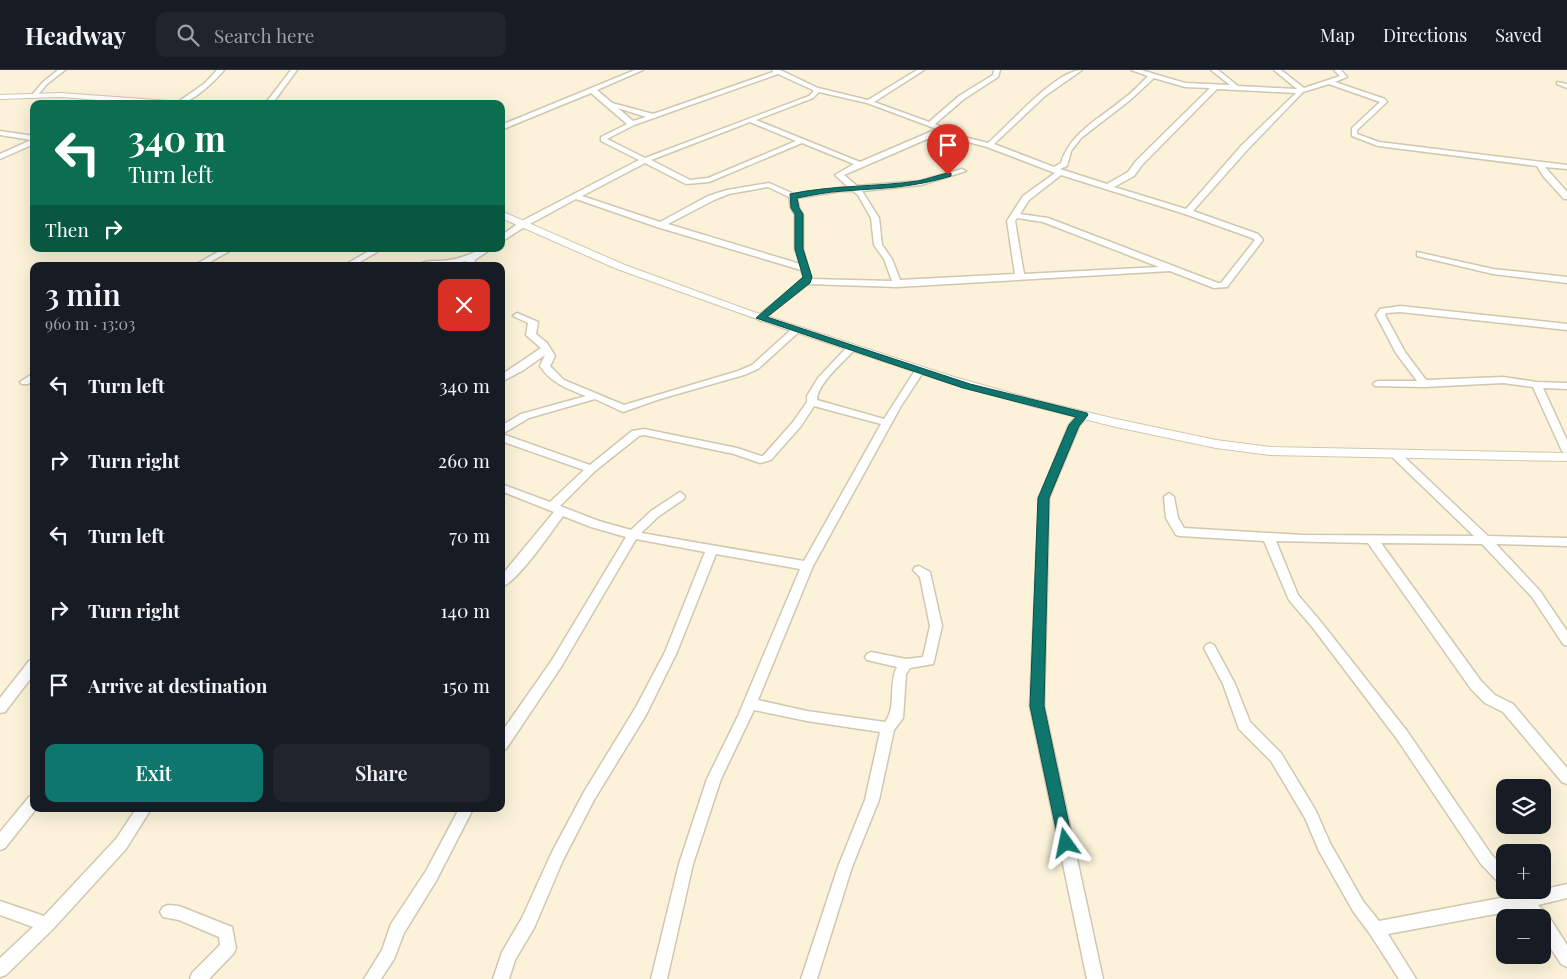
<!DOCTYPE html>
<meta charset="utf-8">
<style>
:root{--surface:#171b24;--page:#20242c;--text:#f1f3f6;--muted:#9ea1a6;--line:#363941;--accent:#0f766e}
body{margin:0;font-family:"Playfair Display",serif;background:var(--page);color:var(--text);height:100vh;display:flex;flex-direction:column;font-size:19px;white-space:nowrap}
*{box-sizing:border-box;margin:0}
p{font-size:16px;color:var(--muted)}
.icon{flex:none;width:28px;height:28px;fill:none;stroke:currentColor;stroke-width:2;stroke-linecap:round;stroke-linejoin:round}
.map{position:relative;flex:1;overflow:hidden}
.sheet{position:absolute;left:30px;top:192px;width:475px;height:550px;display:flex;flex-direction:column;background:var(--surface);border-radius:10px;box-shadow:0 5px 20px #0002}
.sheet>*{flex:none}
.hud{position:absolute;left:30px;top:30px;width:475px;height:152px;border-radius:10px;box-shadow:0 5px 20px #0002;background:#0b6e4f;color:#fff;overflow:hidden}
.buttons{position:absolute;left:1496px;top:709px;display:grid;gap:10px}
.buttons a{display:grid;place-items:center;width:55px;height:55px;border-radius:10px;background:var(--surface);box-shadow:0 5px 20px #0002;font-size:25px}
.pin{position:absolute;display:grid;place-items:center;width:42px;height:42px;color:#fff;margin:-51px -21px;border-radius:50% 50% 50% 0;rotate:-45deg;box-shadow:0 0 5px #0007}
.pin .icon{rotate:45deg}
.me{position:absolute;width:55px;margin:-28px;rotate:348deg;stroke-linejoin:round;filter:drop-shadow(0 0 4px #0008)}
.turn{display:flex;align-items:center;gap:18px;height:105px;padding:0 15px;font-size:22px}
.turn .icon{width:65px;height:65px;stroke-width:2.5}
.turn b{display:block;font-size:35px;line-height:42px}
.then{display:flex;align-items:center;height:48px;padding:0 15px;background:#0003;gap:10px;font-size:19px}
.round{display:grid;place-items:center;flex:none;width:52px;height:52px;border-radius:10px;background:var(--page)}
.head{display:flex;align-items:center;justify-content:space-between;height:85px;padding:0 15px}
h1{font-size:30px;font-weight:600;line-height:38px}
.action{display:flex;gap:10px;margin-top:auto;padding:10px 15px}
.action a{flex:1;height:58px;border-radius:10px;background:var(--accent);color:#fff;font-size:20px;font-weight:600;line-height:58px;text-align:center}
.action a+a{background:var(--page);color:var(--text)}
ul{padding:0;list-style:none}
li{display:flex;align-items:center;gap:15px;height:75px;padding:0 15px}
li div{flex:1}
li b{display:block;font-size:19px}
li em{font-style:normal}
header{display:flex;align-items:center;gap:30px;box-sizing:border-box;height:70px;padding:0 25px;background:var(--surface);border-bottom:1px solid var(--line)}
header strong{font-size:24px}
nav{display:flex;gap:28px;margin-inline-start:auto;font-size:18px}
.search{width:350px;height:45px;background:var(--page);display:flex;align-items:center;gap:12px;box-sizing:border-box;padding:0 18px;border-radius:10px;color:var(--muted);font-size:19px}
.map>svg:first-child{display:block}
</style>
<header>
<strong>Headway</strong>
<div class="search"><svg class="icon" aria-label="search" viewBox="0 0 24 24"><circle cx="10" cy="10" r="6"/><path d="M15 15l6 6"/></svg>Search here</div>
<nav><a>Map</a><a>Directions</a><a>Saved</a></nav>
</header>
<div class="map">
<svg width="1567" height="909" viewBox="0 0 1567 909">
<rect width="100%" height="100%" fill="#fbf2d9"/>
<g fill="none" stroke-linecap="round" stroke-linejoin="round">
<defs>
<g id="minor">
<polygon points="58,0 65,0 47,14 37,26 33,26 32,25 43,12"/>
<path d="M 217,0 L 224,0 C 215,11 191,34 177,34 L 178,32 L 205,13 Z"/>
<polygon points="291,0 297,0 272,34 265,34"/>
<path d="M 635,0 L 643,0 L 597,20 L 612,33 L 653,44 L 773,2 L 772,0 L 780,0 L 818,18 L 868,30 L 917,0 L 924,0 L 874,32 L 929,52 L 959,26 L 993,5 L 994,0 L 1000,0 L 998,7 L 964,29 L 935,54 L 951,61 L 935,65 L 968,68 L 988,73 C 1009,55 1056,0 1082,0 L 1045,26 L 994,74 L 1054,97 L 1061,93 C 1070,63 1099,49 1122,30 C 1132,23 1140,14 1148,6 L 1131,0 L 1141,0 L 1185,13 L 1230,15 L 1211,0 L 1218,0 L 1238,16 L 1297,19 L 1274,0 L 1281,0 L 1304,18 L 1340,6 L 1334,0 L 1341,0 L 1347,7 L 1335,12 L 1385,29 L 1387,32 L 1357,60 L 1357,64 L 1379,72 L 1567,95 L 1567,99 L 1545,97 L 1567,122 L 1567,129 L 1564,129 L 1543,106 L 1537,96 L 1378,76 L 1352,66 L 1352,58 L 1380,32 L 1329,14 L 1303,22 L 1248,79 L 1193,141 L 1258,164 L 1263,170 L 1227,217 L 1214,218 L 1170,201 L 897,217 L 808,214 L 761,251 L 757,248 L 758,246 L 802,210 L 804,207 L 801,200 L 657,157 L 576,129 L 526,156 L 501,172 L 501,166 L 520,152 L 639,90 L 601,71 L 601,67 L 627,54 L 591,23 L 501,60 L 501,55 ZM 778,4 L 813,20 L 813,22 L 809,26 L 645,88 L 607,69 L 634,55 ZM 1154,8 L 1185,17 L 1210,18 L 1136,91 L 1128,102 L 1107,114 L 1060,99 L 1067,96 L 1071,81 L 1081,68 L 1129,31 ZM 1217,19 L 1296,23 L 1242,75 L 1186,139 L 1114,117 L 1134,106 L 1142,95 ZM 819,22 L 867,33 L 937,59 L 860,92 L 756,50 L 813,28 ZM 618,38 L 646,47 L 633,51 ZM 750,52 L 796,71 L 708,108 L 690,110 L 651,90 ZM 927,69 L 968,72 L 987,77 L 1055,103 L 1023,126 L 1007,151 L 1015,204 L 900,210 L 892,189 L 882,175 L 879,148 L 862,121 L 921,115 L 966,101 L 962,99 L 920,111 L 857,116 L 844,105 ZM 802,73 L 854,94 L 835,105 L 848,117 L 794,124 L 769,113 L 727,120 L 708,126 L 660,152 L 582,126 L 645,93 L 686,114 L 709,112 ZM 1061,105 L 1185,144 L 1252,168 L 1255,170 L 1221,213 L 1218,213 L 1048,148 L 1020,144 L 1029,130 ZM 768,117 L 789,127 L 791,138 L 795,145 L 795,179 L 800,194 L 668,154 L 714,130 L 729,124 ZM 842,121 L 853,121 L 858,125 L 871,148 L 874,175 L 884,189 L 892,211 L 811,209 L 803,179 L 803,145 L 799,138 L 797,128 ZM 1017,148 L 1043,152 L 1159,197 L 1024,204 L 1015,151 Z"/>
<polygon points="1557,12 1567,14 1567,18 1557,14"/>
<polygon points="0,61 34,66 34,74 0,89 0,84 31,70 0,65"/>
<polygon points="223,179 233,179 203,196 193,196"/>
<polygon points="368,179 376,179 377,182 353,196 343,196 369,181"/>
<path d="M 481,179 L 491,179 L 476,189 L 472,195 L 466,195 L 466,191 L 449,196 L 418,195 C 426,189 440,192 450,190 C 462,188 471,184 481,179 Z"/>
<polygon points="1417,182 1493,199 1567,207 1567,213 1493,204 1417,186"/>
<polygon points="1400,236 1567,254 1567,260 1400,242 1386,243 1385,245 1405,282 1426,310 1503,307 1537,312 1567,313 1567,319 1543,318 1567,370 1567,384 1562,381 1533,317 1503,313 1424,317 1375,316 1373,314 1375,312 1378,311 1417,311 1396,283 1376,245 1380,239"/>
<path d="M 517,243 L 538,252 L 536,264 L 547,273 L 555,286 L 550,296 L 564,310 L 624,335 L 738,301 L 752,295 L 793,258 L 799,258 L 801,260 L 758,299 L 744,305 L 660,329 L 623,342 L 595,329 L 529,348 L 502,364 L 590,395 L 632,361 L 644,359 L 737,378 L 761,386 L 763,386 L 793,352 L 807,332 L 807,326 L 818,308 L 848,276 L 854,276 L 856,278 C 845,291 817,313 817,330 L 884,349 L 916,299 L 922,299 L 924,301 L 901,336 L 813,496 L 758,630 L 807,641 L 885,652 C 897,637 888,614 897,597 L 867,590 L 865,587 L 867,584 L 871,582 L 906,589 L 923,587 L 930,556 L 920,507 L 913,500 L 915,497 L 919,496 L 930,502 L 942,556 L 934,591 L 933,594 L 910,598 L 906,604 L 903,648 L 894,660 L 879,730 L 852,797 L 817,909 L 801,909 L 838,797 L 865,730 L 880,662 L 807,651 L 754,640 L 721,709 L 693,794 L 667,909 L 651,909 L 679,794 L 707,709 L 738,646 L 800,499 L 716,484 L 677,582 L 646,645 L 594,730 L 563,790 L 534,858 L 515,890 L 509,909 L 493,909 L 502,882 L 522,848 L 552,782 L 584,722 L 636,637 L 665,582 L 705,482 L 636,469 L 561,597 L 506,679 L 501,681 L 501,663 L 552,590 L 626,467 L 591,457 L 563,446 C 552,461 517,513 501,517 L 501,506 L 554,442 L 501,421 L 501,414 L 550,432 L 584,400 L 501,371 L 501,356 L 521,344 L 586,326 C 568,319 551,313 540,296 L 545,285 L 522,301 L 501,312 L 501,305 L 541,278 L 526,265 L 528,253 L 513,246 ZM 814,336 L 881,354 L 804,491 L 641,463 L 659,446 L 684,429 L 685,426 L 680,422 L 651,441 L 631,460 L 599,451 L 560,436 L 595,401 L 639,366 L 644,365 L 734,384 L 760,393 L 771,390 L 801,356 Z"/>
<polygon points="34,303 34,310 28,314 22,314 20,312"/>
<polygon points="1083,342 1088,345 1079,356 1049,428 1044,636 1103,909 1087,909 1030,636 1039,428 1069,355 1079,343"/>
<polygon points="1394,380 1398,381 1488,466 1567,468 1567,476 1496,474 1540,521 1567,561 1567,576 1563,574 1532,527 1482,474 1381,473 1481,611 1495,625 1513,634 1567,698 1567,714 1562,712 1503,642 1485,633 1471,619 1368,473 1276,471 1298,525 1321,552 1407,661 1491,784 1505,799 1505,816 1500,814 1481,794 1397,669 1313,558 1289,530 1264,471 1180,466 1176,465 1166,448 1164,427 1169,423 1174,427 1178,448 1184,458 1303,465 1474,466 1390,385 1389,383"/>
<polygon points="1210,573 1214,575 1235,614 1250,652 1281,683 1316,741 1330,773 1363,831 1379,851 1511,826 1507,820 1525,820 1528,823 1567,814 1567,828 1538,835 1548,845 1567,875 1567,897 1561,894 1542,865 1542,848 1529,848 1522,839 1388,864 1416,909 1399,909 1370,864 1353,841 1319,781 1305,748 1271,691 1239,659 1223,614 1204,578 1206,575"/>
<polygon points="34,589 34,604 5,642 0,643 0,628 29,591"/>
<polygon points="34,725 34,739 36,739 5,778 0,780 0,762 29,727"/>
<polygon points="136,739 151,739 126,779 53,859 6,905 0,907 0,888 33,857 0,845 0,831 44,846 116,769"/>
<polygon points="459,739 473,739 436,811 404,863 394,889 381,909 364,909 382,880 391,854 426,801"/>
<polygon points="168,835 179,836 232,857 236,878 234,883 209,909 190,909 192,903 220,875 219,867 179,850 163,847 160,842 163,837"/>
</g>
<g id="tertiary">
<polygon points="61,23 183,32 187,34 147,34 61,27 0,29 0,25"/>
<polygon points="501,141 625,195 748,240 954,307 1036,330 1116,349 1216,370 1270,377 1567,383 1567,391 1270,385 1216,378 1116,357 1028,335 946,312 782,258 617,199 501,148"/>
</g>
</defs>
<use href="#minor" stroke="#d0c7af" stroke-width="3"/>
<use href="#tertiary" stroke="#d0c7af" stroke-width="2"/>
<use href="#minor" fill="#fff" fill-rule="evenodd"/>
<use href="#tertiary" fill="#fff" fill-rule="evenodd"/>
</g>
<path fill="#0f766e" stroke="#0a4d48" d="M 948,103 L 951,103 L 951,106 C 911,118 884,118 843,121 C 828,122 812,125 797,128 L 799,138 L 803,144 L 803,179 L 812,207 L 810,213 L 767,247 L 970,314 L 1087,343 L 1088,345 L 1079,356 L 1049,428 L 1044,636 L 1073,773 L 1071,777 L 1066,779 L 1061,777 L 1059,773 L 1030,636 L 1038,428 L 1069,355 L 1076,347 L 963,318 L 756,248 L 803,207 L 795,179 L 795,144 L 791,138 L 790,124 C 832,115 876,117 918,111 C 928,109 938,105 948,103 Z"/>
</svg>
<div class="buttons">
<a><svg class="icon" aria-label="layers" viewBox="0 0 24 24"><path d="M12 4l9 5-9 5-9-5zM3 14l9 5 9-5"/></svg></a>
<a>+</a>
<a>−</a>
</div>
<div class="pin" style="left:948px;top:105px;background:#d93025"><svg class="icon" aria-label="arrive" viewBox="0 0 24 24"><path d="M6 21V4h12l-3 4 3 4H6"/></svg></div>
<svg class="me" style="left:1066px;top:773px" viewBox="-20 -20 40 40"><path d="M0-17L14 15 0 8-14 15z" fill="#0f766e" stroke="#fff" stroke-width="4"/></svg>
<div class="hud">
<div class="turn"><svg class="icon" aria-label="left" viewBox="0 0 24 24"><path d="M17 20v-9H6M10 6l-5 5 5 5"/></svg><div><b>340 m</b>Turn left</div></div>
<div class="then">Then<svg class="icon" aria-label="right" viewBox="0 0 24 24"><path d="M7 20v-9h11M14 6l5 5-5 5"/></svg></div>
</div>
<section class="sheet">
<div class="head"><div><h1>3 min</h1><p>960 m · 13:03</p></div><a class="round" style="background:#d93025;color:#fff"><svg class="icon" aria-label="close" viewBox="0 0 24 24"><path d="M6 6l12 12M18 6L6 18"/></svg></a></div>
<ul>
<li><svg class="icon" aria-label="left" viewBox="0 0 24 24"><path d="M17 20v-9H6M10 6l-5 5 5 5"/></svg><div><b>Turn left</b></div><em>340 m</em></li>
<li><svg class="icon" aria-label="right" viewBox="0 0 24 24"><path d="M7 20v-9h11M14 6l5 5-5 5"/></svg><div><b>Turn right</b></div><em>260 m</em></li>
<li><svg class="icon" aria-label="left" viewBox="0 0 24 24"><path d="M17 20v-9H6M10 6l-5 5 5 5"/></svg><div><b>Turn left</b></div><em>70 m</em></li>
<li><svg class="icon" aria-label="right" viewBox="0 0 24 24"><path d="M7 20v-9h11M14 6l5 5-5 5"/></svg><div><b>Turn right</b></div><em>140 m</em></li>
<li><svg class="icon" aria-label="arrive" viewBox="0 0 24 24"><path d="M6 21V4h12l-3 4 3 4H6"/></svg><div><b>Arrive at destination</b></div><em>150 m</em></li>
</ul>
<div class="action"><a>Exit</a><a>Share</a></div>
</section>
</div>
